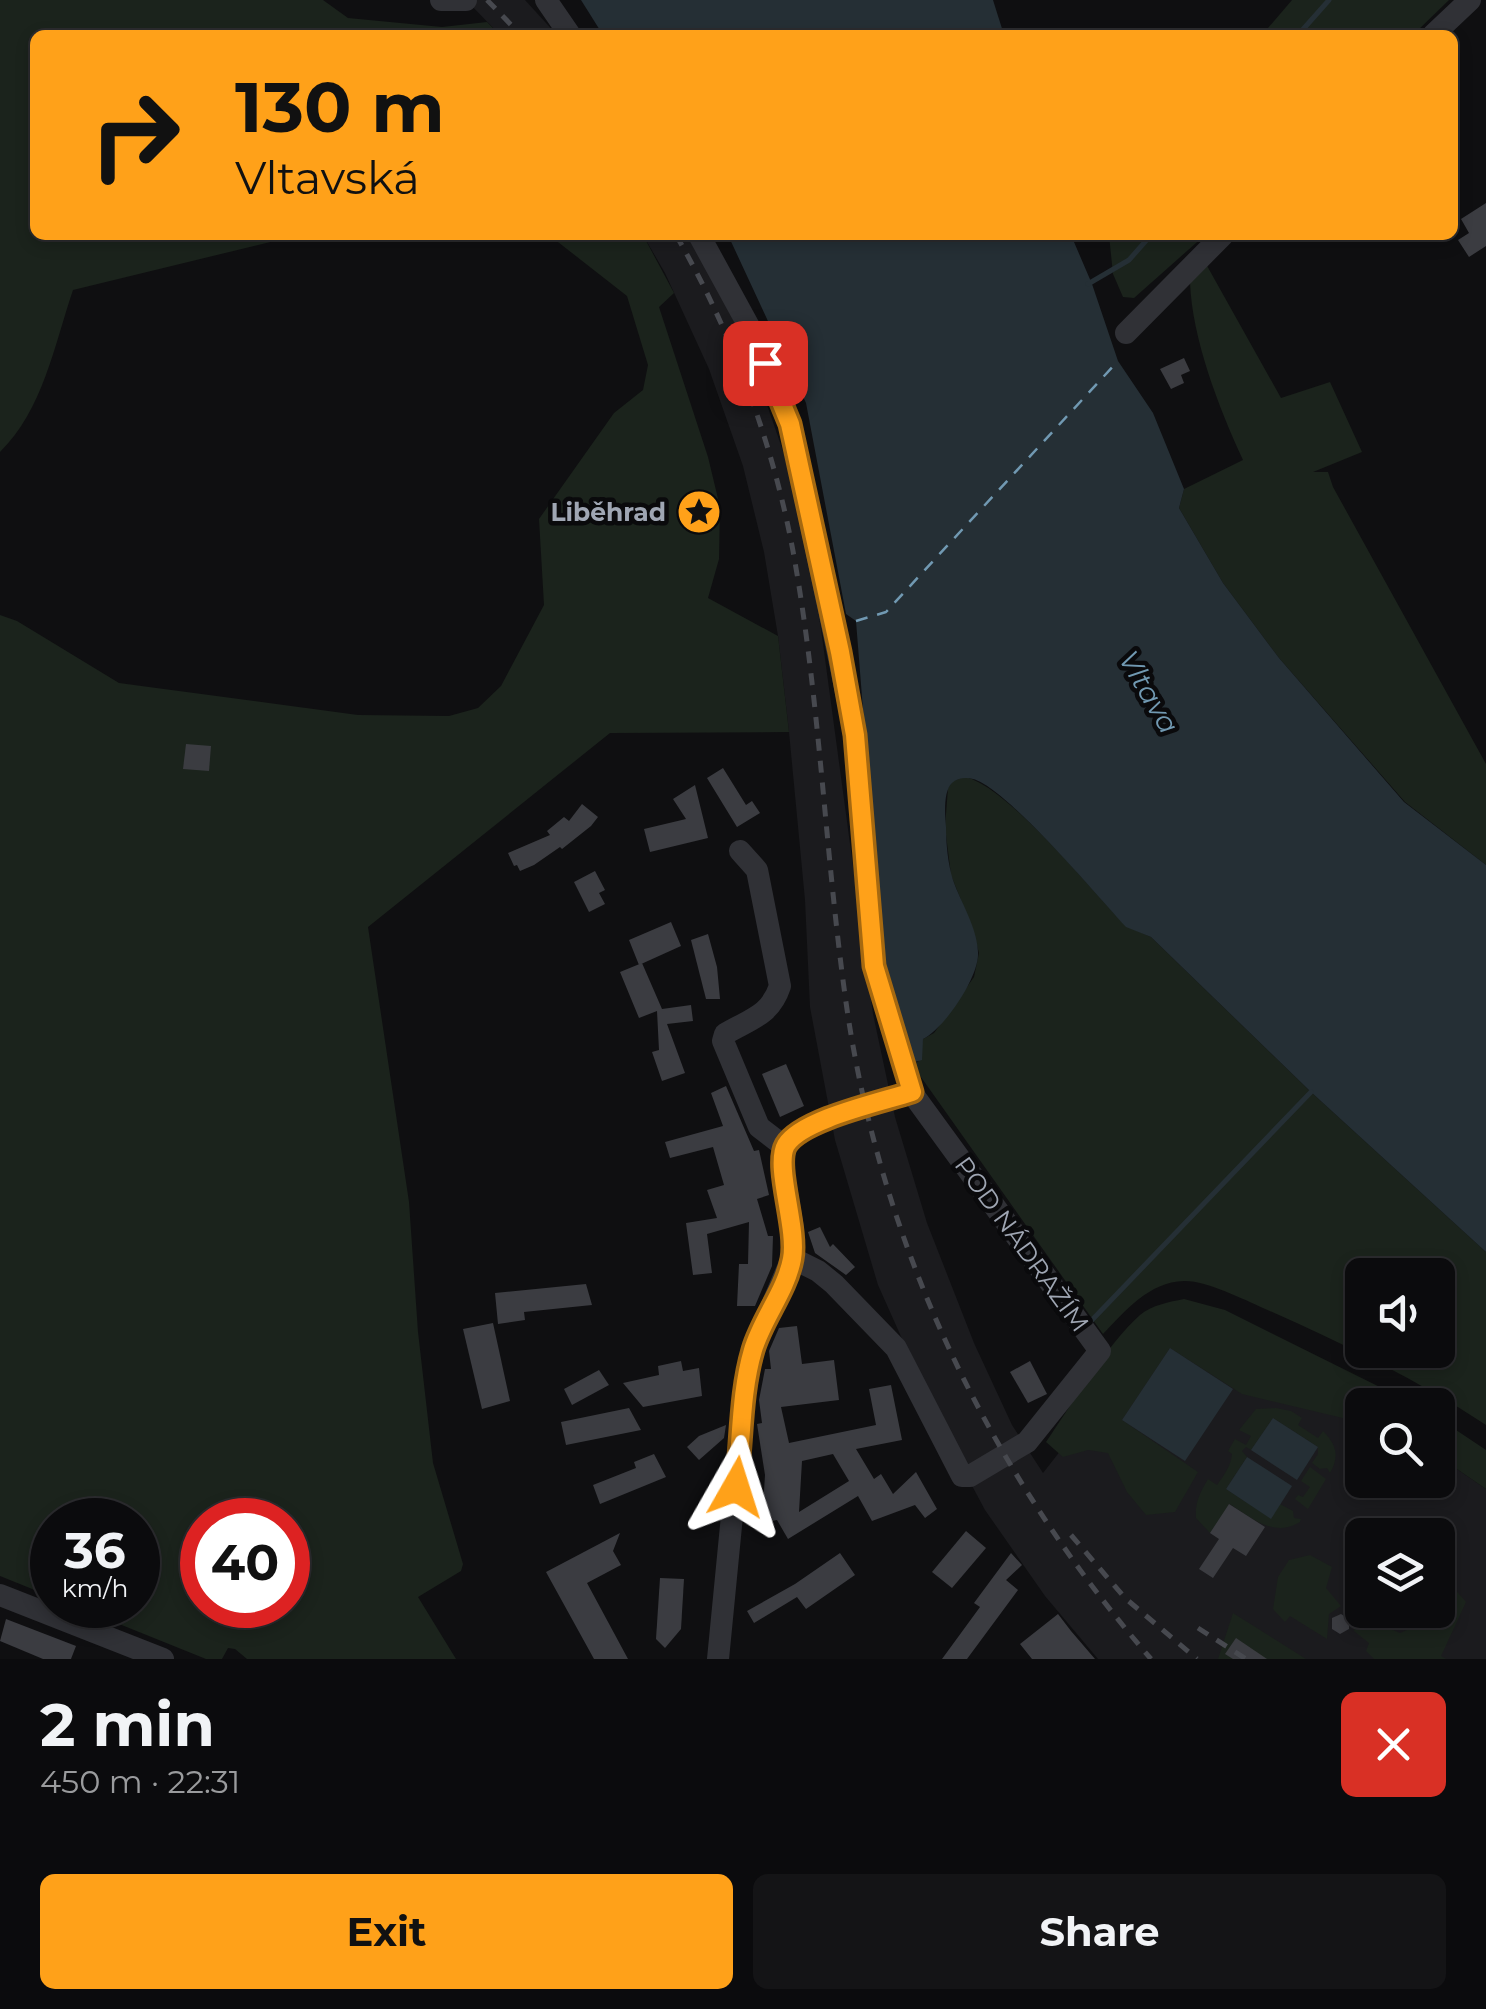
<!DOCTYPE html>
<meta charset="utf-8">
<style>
:root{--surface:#0b0b0d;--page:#141416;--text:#f1f3f6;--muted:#9a9b9d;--line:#2b2b2e;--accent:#ffa119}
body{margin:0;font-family:Montserrat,sans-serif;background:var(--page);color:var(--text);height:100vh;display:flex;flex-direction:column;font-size:38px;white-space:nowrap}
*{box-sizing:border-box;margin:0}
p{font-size:32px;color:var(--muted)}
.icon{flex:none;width:55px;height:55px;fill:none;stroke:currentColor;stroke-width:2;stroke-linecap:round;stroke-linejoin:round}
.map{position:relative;height:1659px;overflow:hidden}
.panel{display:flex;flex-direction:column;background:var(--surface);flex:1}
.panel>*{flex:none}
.guide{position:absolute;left:30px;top:30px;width:1428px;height:210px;border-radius:15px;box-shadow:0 5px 15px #0003,0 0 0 2px var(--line);background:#ffa119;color:#111;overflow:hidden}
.tools{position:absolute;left:1345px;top:1258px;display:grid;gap:20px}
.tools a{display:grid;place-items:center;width:110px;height:110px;border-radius:15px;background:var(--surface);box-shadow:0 5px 15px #0003,0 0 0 2px var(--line);font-size:50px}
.speed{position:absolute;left:30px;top:1498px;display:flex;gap:20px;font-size:50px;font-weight:700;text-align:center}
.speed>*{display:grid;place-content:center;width:130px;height:130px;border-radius:50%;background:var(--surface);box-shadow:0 5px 15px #0003,0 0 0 2px var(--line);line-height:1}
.speed small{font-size:25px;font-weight:400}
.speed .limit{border:15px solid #d22;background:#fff;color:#111}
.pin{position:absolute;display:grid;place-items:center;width:85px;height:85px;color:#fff;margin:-42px;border-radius:20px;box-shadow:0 5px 15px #0006}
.me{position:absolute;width:110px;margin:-55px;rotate:6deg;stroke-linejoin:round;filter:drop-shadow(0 0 8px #0008)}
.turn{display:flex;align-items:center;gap:35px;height:210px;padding:0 40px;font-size:45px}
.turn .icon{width:130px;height:130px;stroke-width:2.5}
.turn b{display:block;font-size:70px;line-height:85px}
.round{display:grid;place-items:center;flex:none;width:105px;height:105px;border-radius:15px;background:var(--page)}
.head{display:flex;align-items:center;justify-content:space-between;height:170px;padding:0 40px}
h1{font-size:60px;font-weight:700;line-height:75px}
.cta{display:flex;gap:20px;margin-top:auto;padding:20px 40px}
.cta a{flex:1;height:115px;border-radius:15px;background:var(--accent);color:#111;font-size:40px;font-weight:700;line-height:115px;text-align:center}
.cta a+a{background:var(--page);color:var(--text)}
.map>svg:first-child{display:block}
</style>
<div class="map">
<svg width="1486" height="1659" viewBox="0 0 1486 1659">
<rect width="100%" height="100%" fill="#0f0f11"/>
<g fill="#1b1b1e" fill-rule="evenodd">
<polygon points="466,0 525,0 557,35 500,35"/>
<path d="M 643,235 L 693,235 L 749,353 L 784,454 L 806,543 L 821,629 L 873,1014 L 895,1117 L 927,1223 L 974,1343 L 1012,1425 L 1043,1473 L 1166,1316 L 1362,1412 L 1362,1480 L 1438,1480 L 1438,1456 L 1486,1489 L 1486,1659 L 1098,1659 L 1045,1596 L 985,1510 L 945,1435 L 878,1285 L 835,1140 L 810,1007 L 805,900 L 789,732 L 778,636 L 764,552 L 743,466 L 709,369 L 665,273 ZM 1362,1535 L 1438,1535 L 1438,1610 L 1362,1610 Z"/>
</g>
<g fill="#1b231c" fill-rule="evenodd">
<path d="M 0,0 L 323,0 L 348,18 L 442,27 L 487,22 L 500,35 L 35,35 L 35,235 L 299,235 L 73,290 C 54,346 43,410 0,452 Z"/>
<polygon points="1292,0 1449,0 1413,35 1262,35"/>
<path d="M 549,235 L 643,235 L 674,293 L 659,307 L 708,457 L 720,507 L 719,559 L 708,598 L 778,636 L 789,732 L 610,733 L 368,927 L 409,1202 L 418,1332 L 433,1463 L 463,1564 L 461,1571 L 418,1597 L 456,1659 L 247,1659 L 235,1649 L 228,1648 L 222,1659 L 206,1659 L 72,1605 L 138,1605 L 138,1520 L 52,1520 L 52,1597 L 0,1576 L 0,615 L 17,621 L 119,683 L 358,715 L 449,716 L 478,708 L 501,686 L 544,605 L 539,519 L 614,413 L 643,390 L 648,365 L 627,296 ZM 202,1520 L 288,1520 L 288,1605 L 202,1605 Z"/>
<polygon points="1109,235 1205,235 1134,298 1123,297 1113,274"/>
<path d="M 1206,264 L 1281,398 L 1330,382 L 1362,452 L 1313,472 L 1328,472 L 1333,487 L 1486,764 L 1486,865 L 1405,802 L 1279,658 L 1223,583 L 1179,508 L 1184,489 L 1243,460 C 1219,408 1192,339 1190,282 Z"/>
<path d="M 964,777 C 1005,783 1093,892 1126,926 L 1151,937 L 1311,1092 L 1486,1252 L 1486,1425 C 1416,1379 1340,1342 1263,1308 C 1243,1299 1205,1280 1184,1281 C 1149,1282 1125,1311 1103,1334 L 911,1063 L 918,1062 L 923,1039 L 934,1033 L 974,977 L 979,953 L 973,930 L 951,875 L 945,827 L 948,788 L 953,781 ZM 1362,1275 L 1438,1275 L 1438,1350 L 1362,1350 Z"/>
<path d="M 1184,1299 L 1225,1310 L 1416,1405 L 1362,1405 L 1362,1421 L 1347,1419 L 1242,1394 L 1170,1348 L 1122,1420 L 1198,1472 L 1175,1512 L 1146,1515 L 1127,1492 L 1108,1453 L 1088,1450 L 1063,1457 L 1046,1442 C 1071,1406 1108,1343 1140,1315 C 1152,1305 1169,1302 1184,1299 Z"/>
<path d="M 1276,1408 L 1291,1411 L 1302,1418 L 1298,1425 L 1318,1438 L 1323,1431 C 1336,1444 1340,1456 1330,1473 L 1327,1468 L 1320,1469 L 1312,1463 L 1318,1454 L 1318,1447 L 1273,1418 L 1251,1450 L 1246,1447 L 1242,1451 L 1247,1457 L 1226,1489 L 1270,1518 L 1280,1504 L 1293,1511 L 1294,1518 L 1301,1519 L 1300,1522 C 1274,1538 1251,1518 1230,1504 L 1210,1533 L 1196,1518 C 1195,1501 1200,1493 1208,1479 L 1217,1485 C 1224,1475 1231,1466 1232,1454 L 1228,1451 L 1235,1439 L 1246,1445 L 1251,1436 L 1239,1430 L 1256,1409 Z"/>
<polygon points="1438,1418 1486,1450 1486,1489 1438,1456"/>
<polygon points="1310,1467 1326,1479 1308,1509 1295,1499 1298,1495 1303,1497 1310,1487 1301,1481"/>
<polygon points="1310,1555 1332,1567 1326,1588 1341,1606 1329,1614 1327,1639 1290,1616 1285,1622 1273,1609 1278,1577 1289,1560"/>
<polygon points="1438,1583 1450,1584 1466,1602 1441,1656 1446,1659 1374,1659 1366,1651 1369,1643 1354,1631 1356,1615 1400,1633 1407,1630 1420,1610 1438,1610"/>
<polygon points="1233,1613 1306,1659 1218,1659"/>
</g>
<g fill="#252f35">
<polygon points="581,0 993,0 1004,35 603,35"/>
<path d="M 728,235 L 1071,235 L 1092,284 L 1118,361 L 1153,413 L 1184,489 L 1179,508 L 1223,583 L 1279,658 L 1404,802 L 1486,865 L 1486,1252 L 1311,1092 L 1151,937 L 1126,927 C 1098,897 1006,787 973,779 C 966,777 957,778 952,783 C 943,791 945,816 946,827 C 946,844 948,864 953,880 C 961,903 977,927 978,952 C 980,976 944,1029 923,1039 L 922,1060 L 911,1063 L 882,950 L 856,621 L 846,614 L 806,403 Z"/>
<polygon points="1170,1348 1233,1389 1185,1461 1122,1420"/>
<polygon points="1273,1418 1318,1447 1297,1480 1251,1450"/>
<polygon points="1247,1457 1292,1486 1271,1519 1226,1489"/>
</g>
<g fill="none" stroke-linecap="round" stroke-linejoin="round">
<g stroke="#252f35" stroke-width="5">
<polyline points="1298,35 1329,0"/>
<polyline points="1088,284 1129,260 1151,235"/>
<polyline points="1092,1320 1311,1092"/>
</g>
<polyline stroke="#7199b2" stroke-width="2.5" stroke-dasharray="12 10" stroke-linecap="butt" points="856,621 886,612 1118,361"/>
</g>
<g fill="#3b3c41" fill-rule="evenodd">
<polygon points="1486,203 1486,246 1469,257 1458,240 1469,233 1461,219"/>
<polygon points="1184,358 1190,371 1181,375 1184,383 1171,389 1160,369"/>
<polygon points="186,744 211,746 209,771 183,769"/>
<polygon points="723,768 746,805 752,801 760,813 737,827 707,778"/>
<polygon points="695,785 708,838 650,852 644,829 686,819 673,799"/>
<polygon points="582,804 598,817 591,826 562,849 560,847 534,865 520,871 517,865 514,866 508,853 550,835 547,831 564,817 569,821"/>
<polygon points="595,871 605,890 599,893 605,904 589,912 574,882"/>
<polygon points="671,922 681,946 639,965 629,940"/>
<polygon points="708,934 717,967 720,999 706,999 691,940"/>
<polygon points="642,963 662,1009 691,1005 693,1021 667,1024 685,1073 662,1081 652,1052 659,1050 657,1011 639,1018 620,972"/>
<polygon points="786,1064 804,1106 780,1117 762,1074"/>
<polygon points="726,1086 754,1151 759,1150 769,1195 757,1199 768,1236 773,1236 772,1266 755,1306 737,1306 739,1264 748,1264 749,1222 707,1234 712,1273 693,1275 686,1223 717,1218 707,1190 724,1185 713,1147 670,1158 665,1142 723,1126 711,1093"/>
<polygon points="820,1227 830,1247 833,1244 855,1267 846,1275 815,1253 808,1232"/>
<polygon points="586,1284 592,1305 524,1312 525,1320 498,1324 495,1293"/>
<polygon points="493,1323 510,1401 482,1409 463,1329"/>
<path d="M 797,1326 L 802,1364 L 834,1360 L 839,1400 L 781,1407 L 789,1443 L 876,1425 L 869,1389 L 891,1385 L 902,1440 L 856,1449 L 874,1479 L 881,1474 L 893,1494 L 916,1472 L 937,1509 L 925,1518 L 915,1505 L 872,1521 L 858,1496 L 788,1539 L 777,1520 L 762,1523 L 765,1475 L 757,1424 L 762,1423 L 759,1400 L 765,1369 L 771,1369 L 769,1351 L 779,1328 ZM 833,1454 L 849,1481 L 799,1512 L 802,1461 Z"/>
<polygon points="681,1361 683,1371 699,1368 702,1396 643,1407 623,1383 659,1375 658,1366"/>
<polygon points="1030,1361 1047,1394 1028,1403 1010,1372"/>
<polygon points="599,1370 609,1385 572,1405 564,1389"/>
<polygon points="629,1408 641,1430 566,1445 561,1422"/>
<polygon points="726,1425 724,1438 699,1460 687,1447 699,1436"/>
<polygon points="654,1454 666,1477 600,1504 593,1485 636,1468 634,1462"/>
<polygon points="1229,1504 1265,1527 1246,1556 1233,1548 1213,1578 1199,1569 1219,1539 1210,1533"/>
<polygon points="966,1531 986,1548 952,1588 932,1572"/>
<polygon points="620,1533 613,1551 621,1565 587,1583 628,1659 594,1659 546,1572"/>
<polygon points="840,1553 855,1575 806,1609 797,1597 754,1623 747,1611 795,1584"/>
<polygon points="1011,1553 1022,1565 1006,1580 1018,1590 967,1659 942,1659 980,1607 974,1603"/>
<polygon points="660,1578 684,1579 681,1629 665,1648 656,1639"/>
<polygon points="1058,1614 1071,1631 1095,1659 1032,1659 1020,1644"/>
<polygon points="1341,1614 1349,1619 1349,1629 1340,1634 1332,1629 1332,1618"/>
<polygon points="6,1619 76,1646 71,1659 43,1659 0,1641"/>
<polygon points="1236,1638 1267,1659 1233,1659 1225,1654"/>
</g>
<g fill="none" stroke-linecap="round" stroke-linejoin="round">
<g stroke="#303136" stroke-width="22">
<polyline points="441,0 466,0"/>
<polyline points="546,0 570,35"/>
<polyline points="1433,35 1470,0"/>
<polyline points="699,235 752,332 790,424 855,735 874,966 912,1093 1100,1351 1027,1442 970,1476 962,1476 896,1348 834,1284 818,1271 792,1258"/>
<polyline points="1126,333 1223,235"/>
<path d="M 740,851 L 757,870 L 780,986 C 770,1016 750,1019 725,1034 L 723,1041 L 759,1127 L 785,1147"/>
<polyline points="0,1595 163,1659"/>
<polyline points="718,1659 743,1403 753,1350 792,1258 793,1228 783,1169 785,1147 797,1134 830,1117 912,1093"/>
</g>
<g stroke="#47494f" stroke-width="5" stroke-dasharray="12 10" stroke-linecap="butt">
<polyline points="487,0 521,35"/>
<path d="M 676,235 C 731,330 773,443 793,551 C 821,705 825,861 848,1016 C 885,1256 992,1475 1151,1659"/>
<polyline points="1071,1535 1125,1598 1197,1659"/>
<polyline points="1198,1628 1246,1659"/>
</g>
</g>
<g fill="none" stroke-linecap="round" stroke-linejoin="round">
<defs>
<path id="route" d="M 736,1487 C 742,1442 740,1394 753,1350 C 762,1319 786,1291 792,1259 C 798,1228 774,1166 786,1145 C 802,1119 882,1102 912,1092 L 874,966 L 855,735 L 840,652 L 790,424 L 765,363"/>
</defs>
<use href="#route" stroke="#a66910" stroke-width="25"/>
<use href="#route" stroke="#ffa119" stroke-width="18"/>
</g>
<defs>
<symbol id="sight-disc" viewBox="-11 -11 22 22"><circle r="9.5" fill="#ffa119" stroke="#0a0a0c"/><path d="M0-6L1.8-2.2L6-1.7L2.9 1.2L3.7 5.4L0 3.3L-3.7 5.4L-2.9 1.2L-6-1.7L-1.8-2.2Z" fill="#111"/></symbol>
</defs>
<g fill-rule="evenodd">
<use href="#sight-disc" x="674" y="487" width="50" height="50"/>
</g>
<g text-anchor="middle" stroke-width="9" stroke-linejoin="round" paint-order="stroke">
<g font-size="25" font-weight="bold" fill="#9fa6b3" stroke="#0a0a0c" text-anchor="end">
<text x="666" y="521">Liběhrad</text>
</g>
<g font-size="25" fill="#9fa6b3" stroke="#0a0a0c">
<text transform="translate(1022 1244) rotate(54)" y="9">POD NÁDRAŽÍM</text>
</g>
<g font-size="28" font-style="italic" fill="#7199b2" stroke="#0a0a0c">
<text transform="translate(1149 692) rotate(60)" y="10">Vltava</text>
</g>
</g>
</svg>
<div class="tools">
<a><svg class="icon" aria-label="sound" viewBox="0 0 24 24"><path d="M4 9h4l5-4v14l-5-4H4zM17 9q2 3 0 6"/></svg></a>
<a><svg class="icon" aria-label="search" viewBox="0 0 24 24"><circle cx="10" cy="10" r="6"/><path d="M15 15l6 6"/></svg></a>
<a><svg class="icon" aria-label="layers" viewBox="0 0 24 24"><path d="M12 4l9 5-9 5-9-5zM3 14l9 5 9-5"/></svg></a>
</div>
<div class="speed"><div>36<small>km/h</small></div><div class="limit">40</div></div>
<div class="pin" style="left:765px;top:363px;background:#d93025"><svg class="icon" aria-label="arrive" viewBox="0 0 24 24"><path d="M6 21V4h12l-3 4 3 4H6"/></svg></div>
<svg class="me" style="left:736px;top:1487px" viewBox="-20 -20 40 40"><path d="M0-17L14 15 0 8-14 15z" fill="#ffa119" stroke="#fff" stroke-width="4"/></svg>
<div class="guide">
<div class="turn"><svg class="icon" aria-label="right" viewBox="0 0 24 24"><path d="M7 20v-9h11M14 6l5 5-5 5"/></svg><div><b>130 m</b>Vltavská</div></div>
</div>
</div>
<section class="panel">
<div class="head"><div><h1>2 min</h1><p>450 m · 22:31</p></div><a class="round" style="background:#d93025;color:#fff"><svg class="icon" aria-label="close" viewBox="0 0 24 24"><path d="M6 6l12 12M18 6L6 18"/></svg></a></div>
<div class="cta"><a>Exit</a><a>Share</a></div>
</section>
